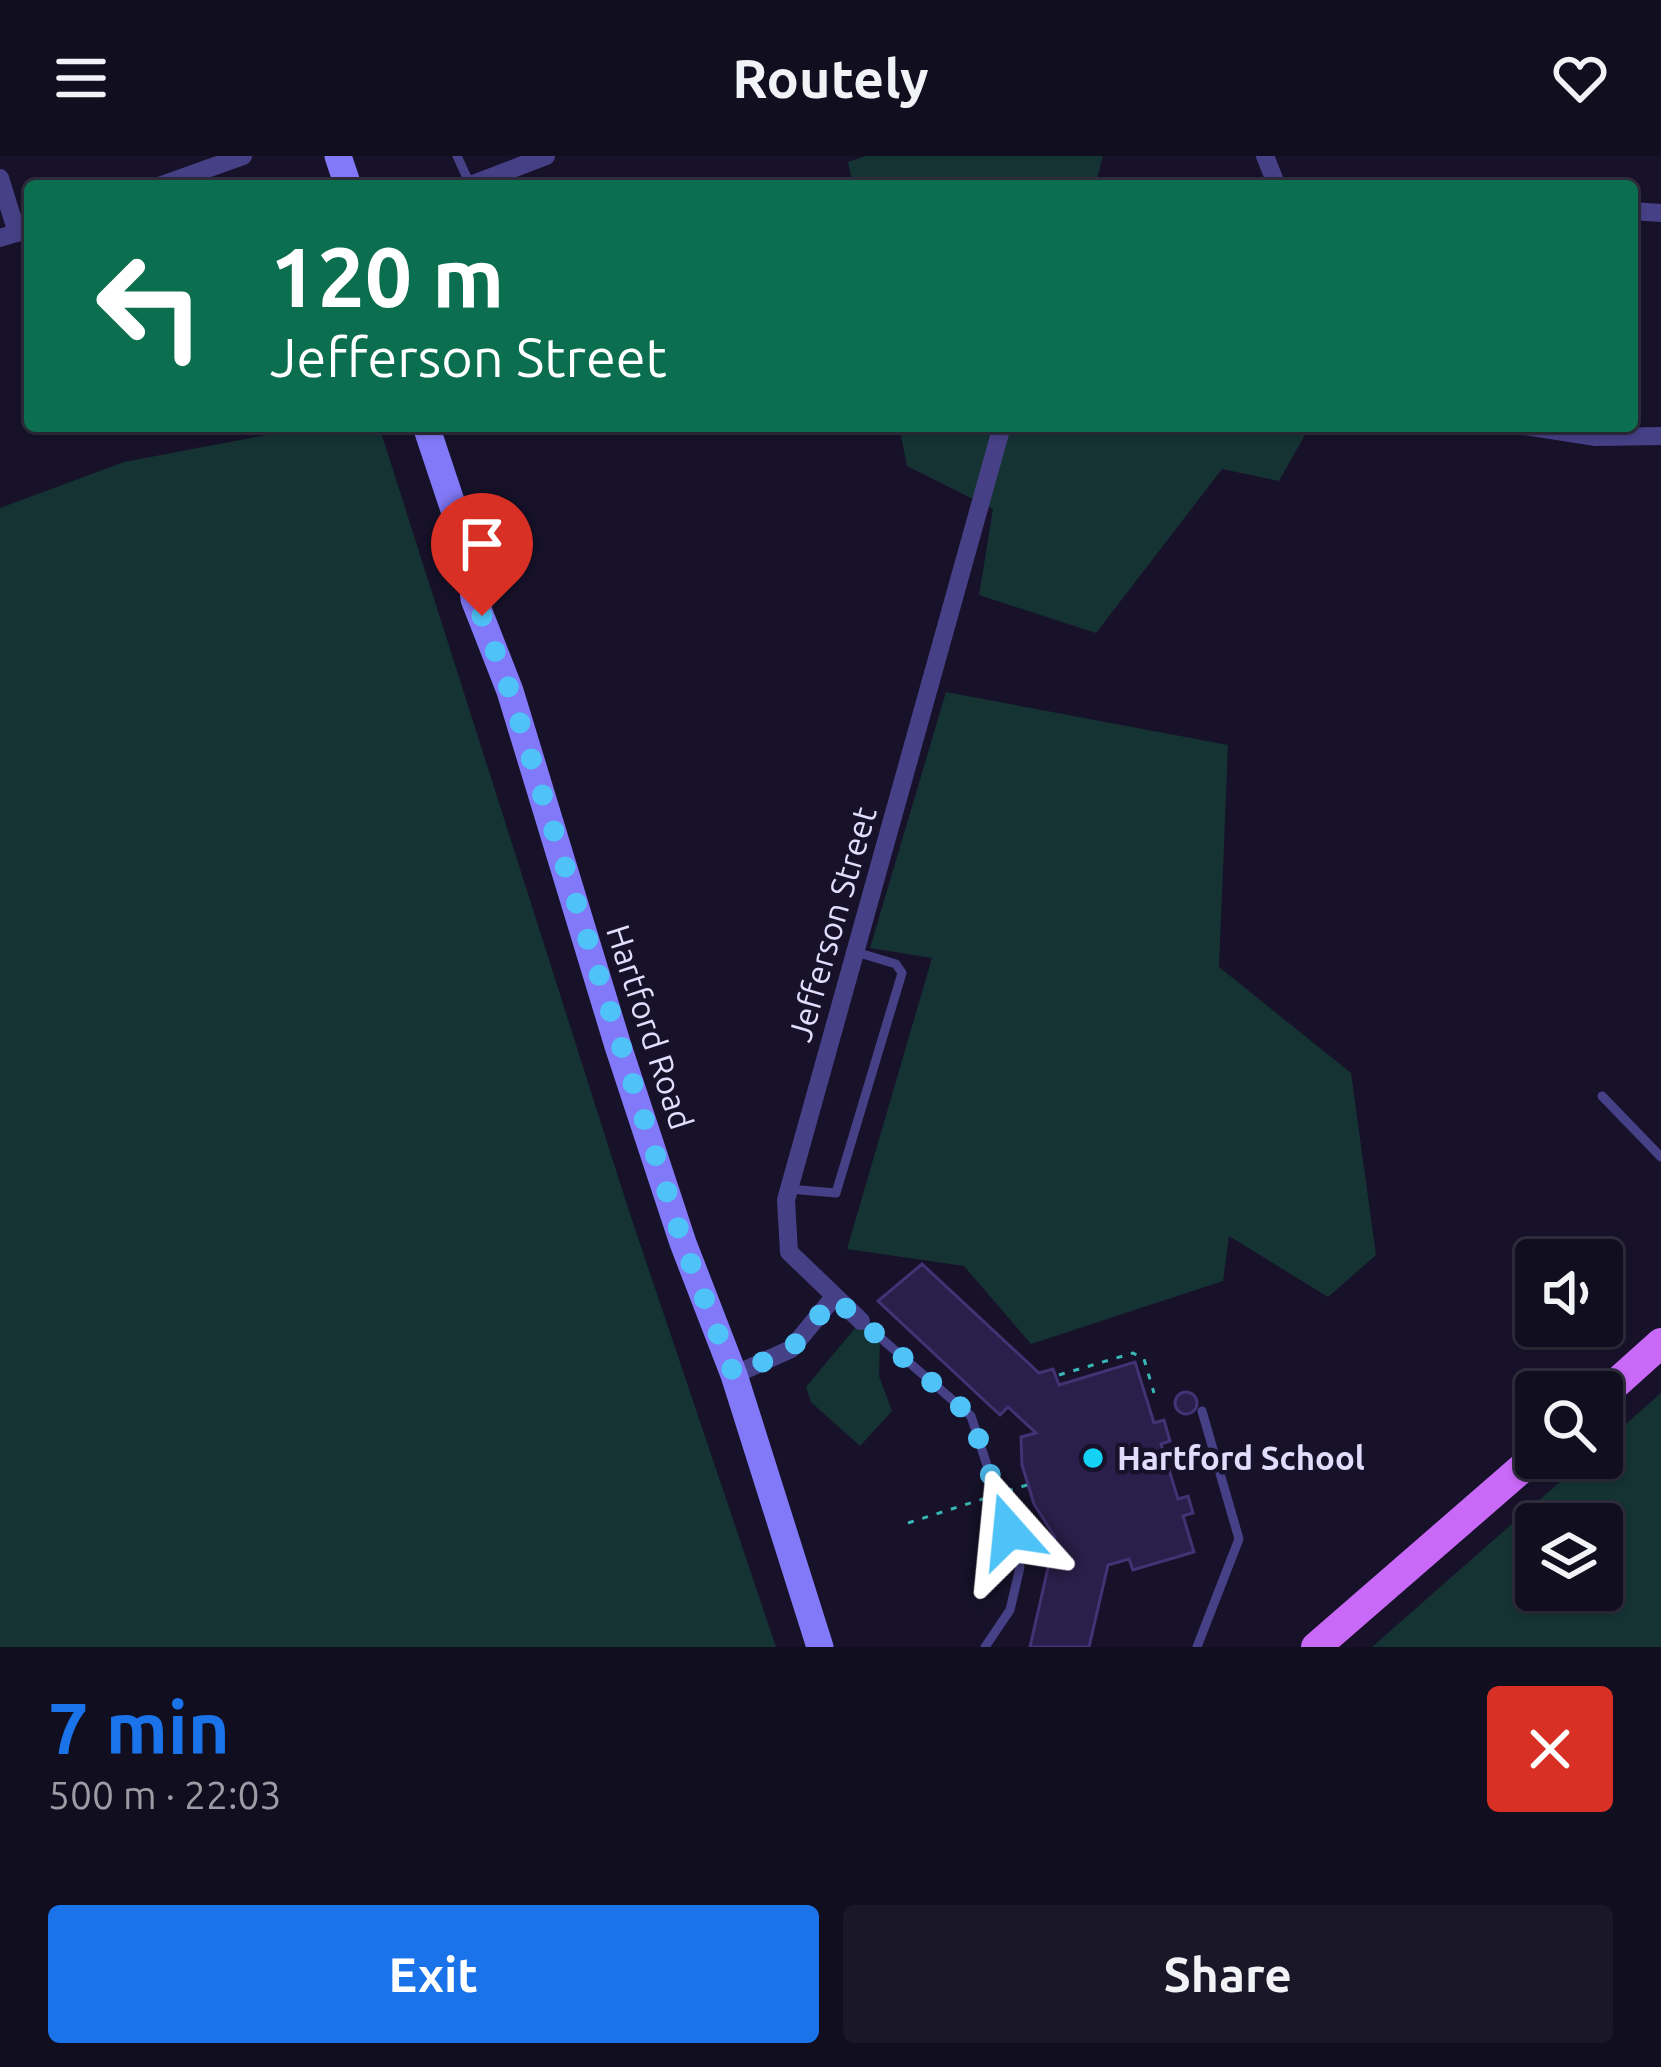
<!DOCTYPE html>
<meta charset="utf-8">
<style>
:root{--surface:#110e20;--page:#1a1729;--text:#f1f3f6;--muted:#9c9ca5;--line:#302e3e;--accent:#1a73e8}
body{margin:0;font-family:Ubuntu,sans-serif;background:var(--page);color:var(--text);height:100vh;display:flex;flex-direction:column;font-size:45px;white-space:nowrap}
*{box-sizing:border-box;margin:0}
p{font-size:39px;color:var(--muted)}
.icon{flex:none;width:66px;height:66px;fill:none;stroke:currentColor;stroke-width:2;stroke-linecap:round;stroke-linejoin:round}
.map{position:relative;height:1491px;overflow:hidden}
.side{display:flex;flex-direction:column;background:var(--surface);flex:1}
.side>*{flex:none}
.banner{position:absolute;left:24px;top:24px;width:1614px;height:252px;border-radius:12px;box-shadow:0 3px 9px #0004,0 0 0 3px var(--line);background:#0b6e4f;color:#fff;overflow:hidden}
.buttons{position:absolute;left:1515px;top:1083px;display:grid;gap:24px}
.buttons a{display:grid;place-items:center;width:108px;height:108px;border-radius:12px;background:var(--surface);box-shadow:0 3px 9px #0004,0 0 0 3px var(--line);font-size:60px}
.pin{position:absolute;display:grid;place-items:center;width:102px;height:102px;color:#fff;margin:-123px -51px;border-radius:50% 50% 50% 0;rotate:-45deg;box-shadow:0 0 12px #0007}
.pin .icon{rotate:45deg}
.me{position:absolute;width:132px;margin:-66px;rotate:342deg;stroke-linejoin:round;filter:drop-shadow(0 0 9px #0008)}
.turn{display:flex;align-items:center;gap:42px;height:252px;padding:0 48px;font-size:54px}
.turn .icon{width:156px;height:156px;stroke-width:2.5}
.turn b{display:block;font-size:84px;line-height:102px}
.round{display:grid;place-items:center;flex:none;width:126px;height:126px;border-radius:12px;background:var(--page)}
.head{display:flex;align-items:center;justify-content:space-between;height:204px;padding:0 48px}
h1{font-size:72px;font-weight:600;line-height:90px;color:var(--accent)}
.primary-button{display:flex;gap:24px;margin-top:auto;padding:24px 48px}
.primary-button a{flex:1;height:138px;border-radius:12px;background:var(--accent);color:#fff;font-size:48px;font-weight:600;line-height:138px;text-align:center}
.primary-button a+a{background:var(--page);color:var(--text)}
header{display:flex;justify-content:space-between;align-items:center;height:156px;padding:0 48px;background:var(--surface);font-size:54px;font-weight:600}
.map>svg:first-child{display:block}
</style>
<header><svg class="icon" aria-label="menu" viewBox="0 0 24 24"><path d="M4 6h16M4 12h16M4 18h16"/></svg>Routely<svg class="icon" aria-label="heart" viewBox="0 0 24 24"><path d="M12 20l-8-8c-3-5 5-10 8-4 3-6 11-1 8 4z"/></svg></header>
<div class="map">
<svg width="1661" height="1491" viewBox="0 0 1661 1491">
<rect width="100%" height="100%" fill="#17122a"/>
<g fill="#153333" fill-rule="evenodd">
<polygon points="866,0 1103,0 1095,30 853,30 848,6"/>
<polygon points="314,270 379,270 629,1055 776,1491 0,1491 0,352 124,306"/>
<polygon points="899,270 1310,270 1279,325 1222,313 1096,477 979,439 993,353 907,310"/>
<polygon points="946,536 1228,589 1219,811 1351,917 1376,1099 1328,1141 1229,1080 1223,1125 1031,1188 964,1110 847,1093 932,802 870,792"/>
<polygon points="861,1165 880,1181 879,1220 892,1255 860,1290 811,1246 806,1231"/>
<path d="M 1661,1237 L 1661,1491 L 1372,1491 L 1587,1302 L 1602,1302 L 1602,1289 ZM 1536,1368 L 1602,1368 L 1602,1434 L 1536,1434 Z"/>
</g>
<g fill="#2a1f4a" stroke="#433274" stroke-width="3">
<polygon points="922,1108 1039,1217 1053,1213 1059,1229 1135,1206 1154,1267 1164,1264 1170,1285 1161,1288 1178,1343 1188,1340 1193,1357 1183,1360 1194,1396 1133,1414 1129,1403 1108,1409 1089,1491 1030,1491 1055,1381 1034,1348 1022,1309 1021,1281 1036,1277 1008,1251 1000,1259 878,1145"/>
<circle cx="1186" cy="1247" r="11"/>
</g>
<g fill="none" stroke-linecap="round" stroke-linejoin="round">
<g stroke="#37b7b5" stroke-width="3" stroke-dasharray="6 9" stroke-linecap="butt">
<polyline points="1059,1219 1133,1197 1144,1203 1154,1237"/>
<polyline points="1007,1335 1027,1329"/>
<polyline points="908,1367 986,1342"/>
</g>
<g stroke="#464086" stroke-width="9">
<polyline points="457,0 470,28"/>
<polyline points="1602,940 1661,1001"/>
<polyline points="789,1033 836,1037 902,817 896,808 856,796"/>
<polyline points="861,1165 971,1260 1020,1411 1010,1454 985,1491"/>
<polyline points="1197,1491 1239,1383 1202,1255"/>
</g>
<g stroke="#464086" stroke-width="18">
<polyline points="1265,0 1277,30"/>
<polyline points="0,22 17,77"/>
<polyline points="159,30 243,0"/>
<polyline points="468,30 546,0"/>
<polyline points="1632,55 1661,57"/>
<polyline points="0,82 30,73"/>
<polyline points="1524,270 1596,281 1661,280"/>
<polyline points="861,1165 789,1096 786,1044 1002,270"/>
<polyline points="734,1219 791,1193 834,1141"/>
</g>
<g stroke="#8279f8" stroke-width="27">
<polyline points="338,0 348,30"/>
<polyline points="426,270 470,402 474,443 510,535 618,890 683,1087 734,1219 820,1491"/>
</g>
<g stroke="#c969f7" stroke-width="30">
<polyline points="1602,1240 1661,1187"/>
<polyline points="1316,1491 1536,1300"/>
</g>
</g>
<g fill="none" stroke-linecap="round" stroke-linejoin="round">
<polyline stroke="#4fc3f7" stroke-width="21" stroke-dasharray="0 37.8" points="482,460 510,535 683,1087 734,1219 791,1193 834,1142 971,1260 1009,1375"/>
</g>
<circle fill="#13d2f3" stroke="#17122a" stroke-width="4.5" cx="1093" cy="1302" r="12"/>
<g text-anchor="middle" stroke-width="9" stroke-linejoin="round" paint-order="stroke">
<g font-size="33" fill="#e2ddfd" stroke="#17122a">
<text transform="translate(832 768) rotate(-74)" y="12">Jefferson Street</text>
<text transform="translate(650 871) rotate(72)" y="12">Hartford Road</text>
</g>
<g font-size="33" font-weight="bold" fill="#e2ddfd" stroke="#17122a" text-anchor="start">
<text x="1117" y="1314">Hartford School</text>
</g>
</g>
</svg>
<div class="buttons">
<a><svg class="icon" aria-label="sound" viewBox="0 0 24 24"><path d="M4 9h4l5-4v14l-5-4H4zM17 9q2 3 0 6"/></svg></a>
<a><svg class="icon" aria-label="search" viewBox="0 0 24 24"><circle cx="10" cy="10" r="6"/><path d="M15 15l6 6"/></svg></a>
<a><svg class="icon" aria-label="layers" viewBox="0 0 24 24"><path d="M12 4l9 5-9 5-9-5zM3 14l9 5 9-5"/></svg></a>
</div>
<div class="pin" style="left:482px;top:460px;background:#d93025"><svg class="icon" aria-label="arrive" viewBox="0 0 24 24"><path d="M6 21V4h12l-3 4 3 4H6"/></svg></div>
<svg class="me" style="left:1009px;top:1375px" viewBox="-20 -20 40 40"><path d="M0-17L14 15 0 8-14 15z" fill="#4fc3f7" stroke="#fff" stroke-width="4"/></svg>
<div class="banner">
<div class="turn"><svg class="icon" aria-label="left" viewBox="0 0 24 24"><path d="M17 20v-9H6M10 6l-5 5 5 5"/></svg><div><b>120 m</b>Jefferson Street</div></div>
</div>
</div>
<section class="side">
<div class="head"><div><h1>7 min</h1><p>500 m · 22:03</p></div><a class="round" style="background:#d93025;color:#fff"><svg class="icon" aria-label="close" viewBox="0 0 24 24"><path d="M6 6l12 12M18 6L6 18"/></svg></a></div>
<div class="primary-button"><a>Exit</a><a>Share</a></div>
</section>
